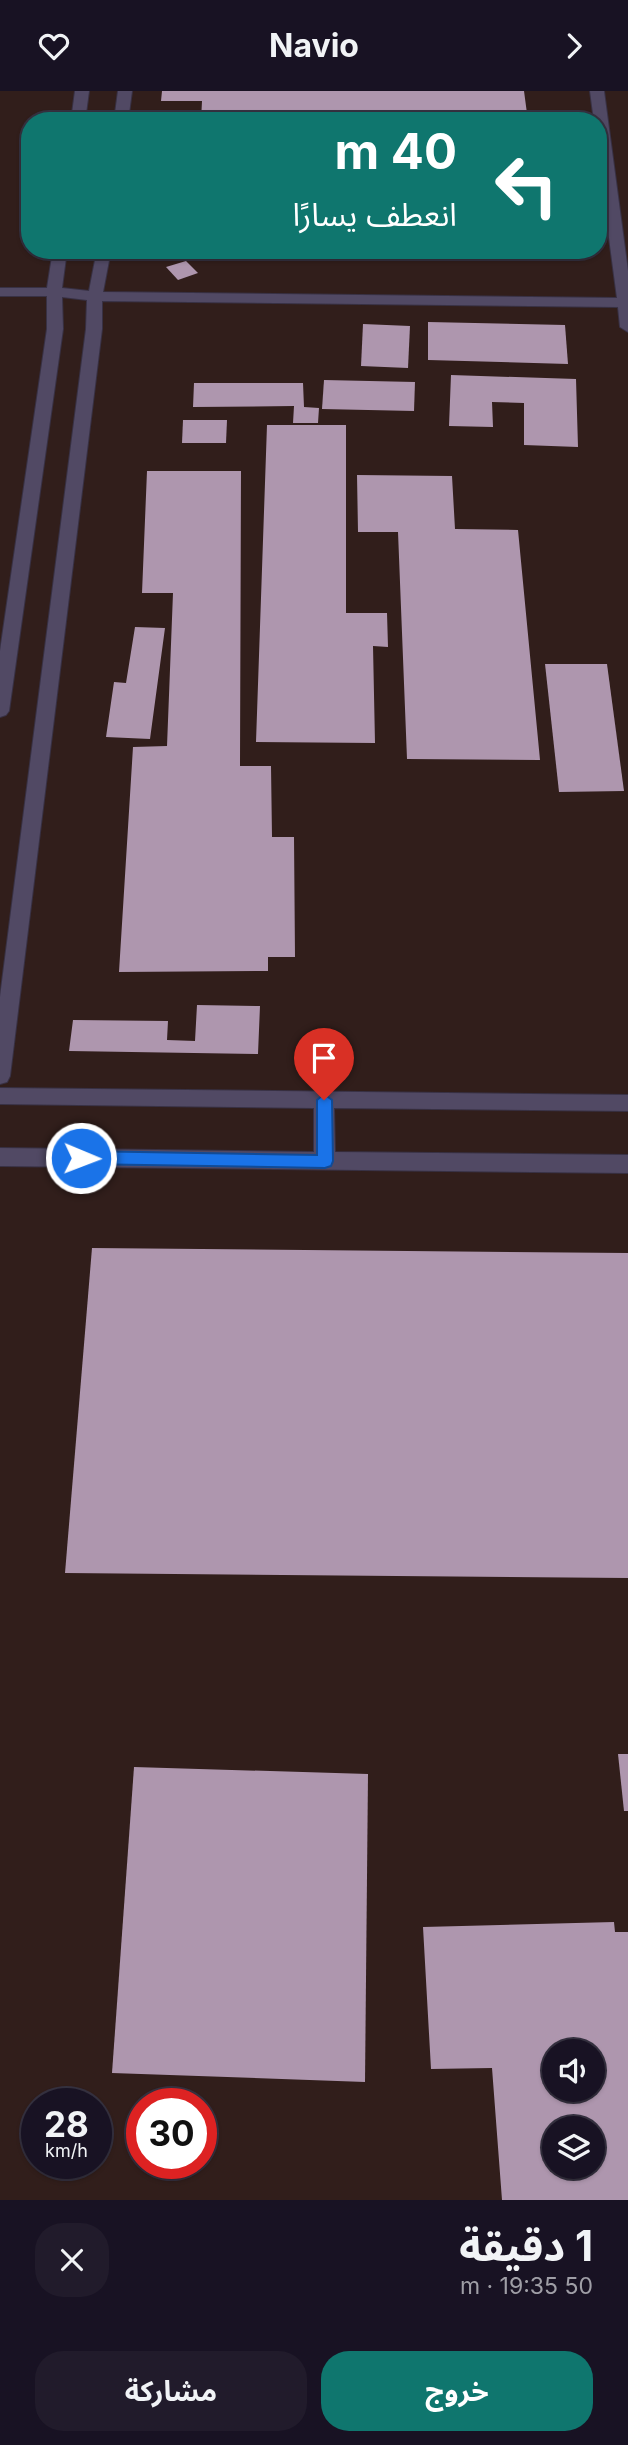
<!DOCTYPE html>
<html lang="ar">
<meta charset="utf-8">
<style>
:root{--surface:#181223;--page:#211b2b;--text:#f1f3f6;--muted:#9f9ea6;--line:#363241;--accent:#0f766e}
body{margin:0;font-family:Inter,"Noto Sans Arabic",sans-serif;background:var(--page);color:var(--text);direction:rtl;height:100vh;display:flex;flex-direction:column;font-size:26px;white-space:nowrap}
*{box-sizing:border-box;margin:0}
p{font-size:23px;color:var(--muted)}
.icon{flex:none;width:38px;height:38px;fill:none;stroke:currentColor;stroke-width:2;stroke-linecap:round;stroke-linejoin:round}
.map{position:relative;height:2109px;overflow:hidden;direction:ltr}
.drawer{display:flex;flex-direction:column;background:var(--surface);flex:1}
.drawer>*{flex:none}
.top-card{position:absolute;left:21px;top:21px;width:586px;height:147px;border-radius:28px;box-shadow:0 2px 5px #0004,0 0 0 2px var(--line);direction:rtl;background:#0f766e;color:#fff;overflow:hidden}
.fabs{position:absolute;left:542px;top:1948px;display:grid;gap:14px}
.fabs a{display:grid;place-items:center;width:63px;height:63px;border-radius:50%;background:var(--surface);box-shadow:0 2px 5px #0004,0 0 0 2px var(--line);font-size:35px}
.speed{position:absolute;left:21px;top:1997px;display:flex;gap:14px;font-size:35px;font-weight:700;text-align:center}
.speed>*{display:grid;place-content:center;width:91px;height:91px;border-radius:50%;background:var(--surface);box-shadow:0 2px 5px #0004,0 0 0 2px var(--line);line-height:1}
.speed small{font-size:18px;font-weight:400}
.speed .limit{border:10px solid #d22;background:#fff;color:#111}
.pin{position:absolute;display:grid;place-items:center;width:60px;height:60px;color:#fff;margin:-72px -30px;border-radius:50% 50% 50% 0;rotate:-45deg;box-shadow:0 0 7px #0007}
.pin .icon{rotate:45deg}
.me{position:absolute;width:77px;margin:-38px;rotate:91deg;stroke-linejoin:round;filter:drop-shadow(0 0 5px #0008)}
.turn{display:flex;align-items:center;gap:24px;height:147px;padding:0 35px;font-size:32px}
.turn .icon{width:91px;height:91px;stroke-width:2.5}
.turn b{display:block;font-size:49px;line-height:60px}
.round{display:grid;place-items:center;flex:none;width:74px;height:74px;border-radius:28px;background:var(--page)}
.summary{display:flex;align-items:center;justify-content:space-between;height:119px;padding:0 35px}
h1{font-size:42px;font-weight:700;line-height:52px}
.primary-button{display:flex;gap:14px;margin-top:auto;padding:14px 35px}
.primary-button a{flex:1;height:80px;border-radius:28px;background:var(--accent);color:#fff;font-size:28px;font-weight:700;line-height:80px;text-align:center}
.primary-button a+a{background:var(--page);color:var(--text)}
header{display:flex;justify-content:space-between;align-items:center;height:91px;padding:0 35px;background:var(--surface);font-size:32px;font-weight:700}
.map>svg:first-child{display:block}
</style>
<header><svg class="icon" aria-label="forward" viewBox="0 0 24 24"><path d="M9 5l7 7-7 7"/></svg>Navio<svg class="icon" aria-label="heart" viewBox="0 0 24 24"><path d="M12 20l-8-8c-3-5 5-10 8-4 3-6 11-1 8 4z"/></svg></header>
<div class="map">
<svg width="628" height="2109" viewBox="0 0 628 2109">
<rect width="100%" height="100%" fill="#20182f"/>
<path fill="#311e1b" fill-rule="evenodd" d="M 0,0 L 628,0 L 628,2109 L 0,2109 ZM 30,30 L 598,30 L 598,159 L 30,159 ZM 555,1960 L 593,1960 L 593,1998 L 555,1998 ZM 37,2012 L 96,2012 L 96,2072 L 37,2072 ZM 142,2012 L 201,2012 L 201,2072 L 142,2072 ZM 555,2037 L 593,2037 L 593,2076 L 555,2076 Z"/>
<g fill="#ae96ae" fill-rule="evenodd">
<polygon points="162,0 524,0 528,30 201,30 202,10 161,10"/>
<polygon points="186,170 198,182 178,189 166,176"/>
<polygon points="428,231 565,234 568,273 428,269"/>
<polygon points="363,233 410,235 408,277 361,275"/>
<polygon points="451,284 576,288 578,356 524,354 524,312 492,311 493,336 449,335"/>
<polygon points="324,289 415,291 414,320 322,318"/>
<polygon points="194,292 303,292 304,316 319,317 318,332 293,332 294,315 193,316"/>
<polygon points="183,329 227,329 226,352 182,352"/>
<polygon points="267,334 346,334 346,522 387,522 388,556 373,555 375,652 256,651"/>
<polygon points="147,380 241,380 240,675 271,675 272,746 294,746 295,866 268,866 268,880 119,881 133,656 167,655 173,502 142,502"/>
<polygon points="357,384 452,385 455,438 518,439 540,669 407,668 398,441 358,441"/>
<polygon points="135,536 165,537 150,648 106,646 114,591 126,592"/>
<polygon points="545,573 607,573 624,700 559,701"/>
<polygon points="197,914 260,915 258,963 69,960 73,929 168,930 167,949 195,950"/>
<polygon points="92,1157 628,1162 628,1487 65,1482"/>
<polygon points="618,1663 628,1663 628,1720 624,1720"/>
<polygon points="134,1676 368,1683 365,1991 112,1982"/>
<path d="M 614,1831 L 615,1841 L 628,1841 L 628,2109 L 502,2109 L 492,1977 L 431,1978 L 423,1836 ZM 555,1960 L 593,1960 L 593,1998 L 555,1998 ZM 555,2037 L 593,2037 L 593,2076 L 555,2076 Z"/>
</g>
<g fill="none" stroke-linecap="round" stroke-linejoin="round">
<defs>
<g id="street">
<polygon points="75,0 89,0 85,30 71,30"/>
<polygon points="118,0 132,0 128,30 114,30"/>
<polygon points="590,0 604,0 628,180 628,241 620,236 618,216 102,210 102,238 10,985 7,991 0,993 0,906 86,238 87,209 62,206 63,238 9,620 6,624 0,626 0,560 47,238 47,205 0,205 0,197 47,197 53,159 67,159 62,197 89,200 97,159 111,159 103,201 617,207 598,64 598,30 594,30"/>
<polygon points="0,997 628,1004 628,1020 334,1017 335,1061 628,1064 628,1082 0,1075 0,1057 314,1061 314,1017 0,1013"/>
</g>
</defs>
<use href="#street" stroke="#383144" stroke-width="2"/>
<use href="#street" fill="#514964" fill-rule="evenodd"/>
</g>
<polygon fill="#1a73e8" stroke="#114b97" stroke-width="2" points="324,1003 332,1009 333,1070 331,1075 325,1077 81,1073 76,1071 73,1067 76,1062 81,1060 317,1064 317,1009"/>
</svg>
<div class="fabs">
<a><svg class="icon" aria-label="sound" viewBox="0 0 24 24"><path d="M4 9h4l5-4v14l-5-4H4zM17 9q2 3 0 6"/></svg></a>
<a><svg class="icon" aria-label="layers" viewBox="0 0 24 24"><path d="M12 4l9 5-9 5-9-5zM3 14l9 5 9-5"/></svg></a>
</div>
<div class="speed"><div>28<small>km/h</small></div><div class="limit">30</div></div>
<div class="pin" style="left:324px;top:1009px;background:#d93025"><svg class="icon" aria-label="arrive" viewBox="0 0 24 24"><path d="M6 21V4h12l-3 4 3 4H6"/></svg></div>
<svg class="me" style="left:81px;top:1067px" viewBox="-20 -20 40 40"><circle r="17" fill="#1a73e8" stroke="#fff" stroke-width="3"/><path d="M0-11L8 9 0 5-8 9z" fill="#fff"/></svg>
<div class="top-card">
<div class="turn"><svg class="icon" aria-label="left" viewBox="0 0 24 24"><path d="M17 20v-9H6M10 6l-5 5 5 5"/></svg><div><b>40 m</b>انعطف يسارًا</div></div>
</div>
</div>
<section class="drawer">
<div class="summary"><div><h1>1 دقيقة</h1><p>50 m · 19:35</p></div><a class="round"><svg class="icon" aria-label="close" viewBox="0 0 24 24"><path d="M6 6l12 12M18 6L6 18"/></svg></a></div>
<div class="primary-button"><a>خروج</a><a>مشاركة</a></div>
</section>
